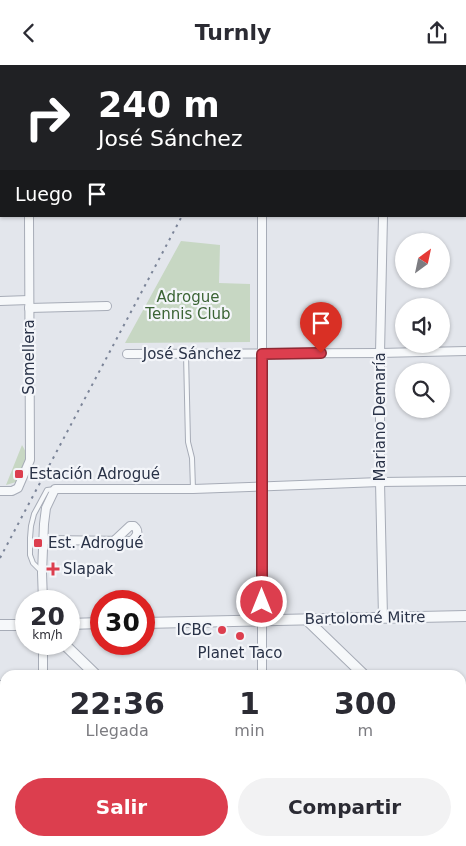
<!DOCTYPE html>
<html lang="es">
<meta charset="utf-8">
<style>
:root{--surface:#fff;--page:#f2f2f3;--text:#2b2b33;--muted:#7c7c81;--accent:#dc3e4e}
body{margin:0;font-family:"DejaVu Sans",sans-serif;background:var(--page);color:var(--text);height:100vh;display:flex;flex-direction:column;font-size:19px;white-space:nowrap}
*{box-sizing:border-box;margin:0}
p{font-size:16px;color:var(--muted)}
.icon{flex:none;width:28px;height:28px;fill:none;stroke:currentColor;stroke-width:2;stroke-linecap:round;stroke-linejoin:round}
.map{position:relative;flex:1;overflow:hidden}
.sheet{position:absolute;left:0px;top:605px;width:466px;height:176px;display:flex;flex-direction:column;background:var(--surface);border-radius:15px 15px 0 0;box-shadow:0 1px 4px #0004}
.sheet>*{flex:none}
.banner{position:absolute;left:0px;top:0px;width:466px;height:152px;box-shadow:0 1px 4px #0004;background:#202124;color:#fff;overflow:hidden}
.needle{width:32px;rotate:33deg}
.buttons{position:absolute;left:395px;top:168px;display:grid;gap:10px}
.buttons a{display:grid;place-items:center;width:55px;height:55px;border-radius:50%;background:var(--surface);box-shadow:0 1px 4px #0004;font-size:25px}
.speed{position:absolute;left:15px;top:525px;display:flex;gap:10px;font-size:25px;font-weight:700;text-align:center}
.speed>*{display:grid;place-content:center;width:65px;height:65px;border-radius:50%;background:var(--surface);box-shadow:0 1px 4px #0004;line-height:1}
.speed small{font-size:12px;font-weight:400}
.speed .limit{border:8px solid #d22;background:#fff;color:#111}
.pin{position:absolute;display:grid;place-items:center;width:42px;height:42px;color:#fff;margin:-51px -21px;border-radius:50% 50% 50% 0;rotate:-45deg;box-shadow:0 0 5px #0007}
.pin .icon{rotate:45deg}
.me{position:absolute;width:55px;margin:-28px;rotate:0deg;stroke-linejoin:round;filter:drop-shadow(0 0 4px #0008)}
.turn{display:flex;align-items:center;gap:18px;height:105px;padding:0 15px;font-size:22px}
.turn .icon{width:65px;height:65px;stroke-width:2.5}
.turn b{display:block;font-size:35px;line-height:42px}
.then{display:flex;align-items:center;height:48px;padding:0 15px;background:#0003;gap:10px;font-size:19px}
.eta{display:flex;justify-content:space-evenly;align-items:center;height:85px;text-align:center}
.eta b{font-size:30px;font-weight:700;line-height:35px}
.cta{display:flex;gap:10px;margin-top:auto;padding:10px 15px}
.cta a{flex:1;height:58px;border-radius:30px;background:var(--accent);color:#fff;font-size:20px;font-weight:700;line-height:58px;text-align:center}
.cta a+a{background:var(--page);color:var(--text)}
header{display:flex;justify-content:space-between;align-items:center;height:65px;padding:0 15px;background:var(--surface);font-size:22px;font-weight:700}
.map>svg:first-child{display:block}
</style>
<header><svg class="icon" aria-label="back" viewBox="0 0 24 24"><path d="M15 5l-7 7 7 7"/></svg>Turnly<svg class="icon" aria-label="share" viewBox="0 0 24 24"><path d="M12 15V3M7 8l5-5 5 5M5 13v7h14v-7"/></svg></header>
<div class="map">
<svg width="466" height="781" viewBox="0 0 466 781">
<rect width="100%" height="100%" fill="#e3e6ec"/>
<g fill="#c7d7c3">
<polygon points="181,176 220,180 219,218 250,219 250,277 125,278"/>
<polygon points="22,380 27,389 23,404 16,417 6,420"/>
</g>
<g fill="none" stroke-linecap="round" stroke-linejoin="round">
<defs>
<g id="service">
<polyline points="186,289 188,377 192,393 193,424"/>
<polyline points="41,506 33,498 30,490 30,473 31,461 34,449 47,425 55,424"/>
</g>
<g id="minor">
<polyline points="101,1 101,0"/>
<polyline points="172,1 173,0"/>
<polyline points="276,1 277,0"/>
<polyline points="348,1 348,0"/>
<polyline points="411,1 411,0"/>
<polyline points="0,236 29,235"/>
<polyline points="29,243 107,241"/>
<polyline points="127,289 380,288 466,286"/>
<polyline points="0,426 12,426 18,423 30,395 29,151"/>
<path d="M 43,475 L 131,476 C 137,472 140,466 134,461 L 130,461 L 114,476"/>
<polyline points="43,536 42,508 44,459 46,443 55,424 193,424 380,417 466,416"/>
<polyline points="383,552 380,417 380,288 383,151"/>
<polyline points="43,610 43,579"/>
<polyline points="262,610 262,151"/>
<polyline points="0,620 5,620"/>
<polyline points="0,713 5,713"/>
<polyline points="0,764 5,764"/>
<polyline points="45,776 45,781"/>
<polyline points="180,781 180,776"/>
</g>
<g id="tertiary">
<polyline points="465,105 466,105"/>
<polyline points="0,112 1,112"/>
<polyline points="465,114 466,114"/>
<polyline points="306,554 364,610"/>
<polyline points="144,558 466,551"/>
<polyline points="69,559 101,558"/>
<polyline points="0,560 26,560"/>
<polyline points="64,579 96,610"/>
<polyline points="461,738 466,741"/>
</g>
<g id="secondary">
<polyline points="461,695 466,687"/>
<polyline points="461,715 466,708"/>
<polyline points="409,781 412,776"/>
<polyline points="419,781 422,776"/>
</g>
</defs>
<use href="#service" stroke="#a7acb7" stroke-width="6"/>
<use href="#minor" stroke="#a7acb7" stroke-width="10"/>
<use href="#tertiary" stroke="#a7acb7" stroke-width="12"/>
<use href="#secondary" stroke="#a7acb7" stroke-width="14"/>
<use href="#service" stroke="#f6f8fa" stroke-width="4"/>
<use href="#minor" stroke="#f6f8fa" stroke-width="8"/>
<use href="#tertiary" stroke="#f6f8fa" stroke-width="10"/>
<use href="#secondary" stroke="#fff" stroke-width="11"/>
<g stroke="#7b8498" stroke-width="2" stroke-dasharray="2.5 5" stroke-linecap="butt">
<polyline points="254,1 255,0"/>
<polyline points="0,493 182,151"/>
</g>
</g>
<g fill="none" stroke-linecap="round" stroke-linejoin="round">
<defs>
<polyline id="route" points="262,537 262,289 321,288"/>
</defs>
<use href="#route" stroke="#8f2833" stroke-width="12"/>
<use href="#route" stroke="#dc3e4e" stroke-width="9"/>
</g>
<g fill="#dc3e4e" stroke="#f3f5f9" stroke-width="2">
<rect x="14" y="404" width="10" height="10" rx="2.5"/>
<rect x="33" y="473" width="10" height="10" rx="2.5"/>
<path d="M50.5 496.5h5v5h5v5h-5v5h-5v-5h-5v-5h5z"/>
<circle cx="222" cy="565" r="5"/>
<circle cx="240" cy="571" r="5"/>
</g>
<g text-anchor="middle" stroke-width="4.5" stroke-linejoin="round" paint-order="stroke">
<g font-size="15" fill="#3b6435" stroke="#f3f5f9">
<text x="188" y="237">Adrogue<tspan x="188" dy="17">Tennis Club</tspan></text>
</g>
<g font-size="15" fill="#293247" stroke="#f3f5f9">
<text x="192" y="294">José Sánchez</text>
<text transform="translate(29 292) rotate(-90)" y="5">Somellera</text>
<text transform="translate(380 352) rotate(-90)" y="5">Mariano Demaría</text>
<text transform="translate(365 553) rotate(-1)" y="5">Bartolomé Mitre</text>
</g>
<g font-size="15" fill="#293247" stroke="#f3f5f9" text-anchor="start">
<text x="29" y="414">Estación Adrogué</text>
<text x="48" y="483">Est. Adrogué</text>
<text x="63" y="509">Slapak</text>
<text x="212" y="570" text-anchor="end">ICBC</text>
<text x="240" y="593" text-anchor="middle">Planet Taco</text>
</g>
</g>
</svg>
<div class="buttons">
<a><svg class="needle" viewBox="-14 -14 28 28"><path d="M0-13l5 13h-10z" fill="#e53935"/><path d="M0 13l5-13h-10z" fill="#7c7c81"/></svg></a>
<a><svg class="icon" aria-label="sound" viewBox="0 0 24 24"><path d="M4 9h4l5-4v14l-5-4H4zM17 9q2 3 0 6"/></svg></a>
<a><svg class="icon" aria-label="search" viewBox="0 0 24 24"><circle cx="10" cy="10" r="6"/><path d="M15 15l6 6"/></svg></a>
</div>
<div class="speed"><div>20<small>km/h</small></div><div class="limit">30</div></div>
<div class="pin" style="left:321px;top:288px;background:#d93025"><svg class="icon" aria-label="arrive" viewBox="0 0 24 24"><path d="M6 21V4h12l-3 4 3 4H6"/></svg></div>
<svg class="me" style="left:262px;top:537px" viewBox="-20 -20 40 40"><circle r="17" fill="#dc3e4e" stroke="#fff" stroke-width="3"/><path d="M0-11L8 9 0 5-8 9z" fill="#fff"/></svg>
<div class="banner">
<div class="turn"><svg class="icon" aria-label="right" viewBox="0 0 24 24"><path d="M7 20v-9h11M14 6l5 5-5 5"/></svg><div><b>240 m</b>José Sánchez</div></div>
<div class="then">Luego<svg class="icon" aria-label="arrive" viewBox="0 0 24 24"><path d="M6 21V4h12l-3 4 3 4H6"/></svg></div>
</div>
<section class="sheet">
<div class="eta">
<div><b>22:36</b><p>Llegada</p></div>
<div><b>1</b><p>min</p></div>
<div><b>300</b><p>m</p></div>
</div>
<div class="cta"><a>Salir</a><a>Compartir</a></div>
</section>
</div>
